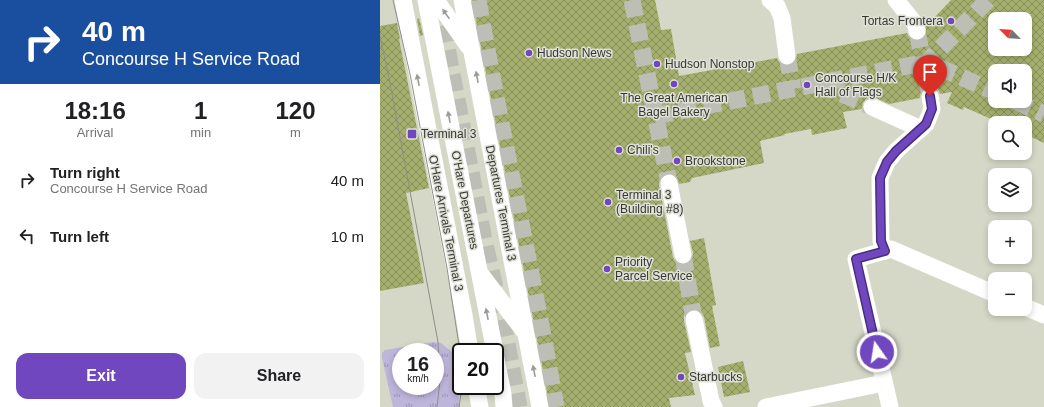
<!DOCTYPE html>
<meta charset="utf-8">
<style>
:root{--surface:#fff;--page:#f2f2f2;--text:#202124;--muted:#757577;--accent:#7147bf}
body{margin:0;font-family:Arial,sans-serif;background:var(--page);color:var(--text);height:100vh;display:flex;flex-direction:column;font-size:15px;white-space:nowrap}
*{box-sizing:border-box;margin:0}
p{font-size:13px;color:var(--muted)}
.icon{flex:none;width:22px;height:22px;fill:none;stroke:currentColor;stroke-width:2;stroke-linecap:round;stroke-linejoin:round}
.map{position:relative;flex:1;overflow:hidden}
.sheet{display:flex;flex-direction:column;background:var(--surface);width:380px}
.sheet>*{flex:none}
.top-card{background:#1a4fa0;color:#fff;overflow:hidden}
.needle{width:26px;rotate:294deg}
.fabs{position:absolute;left:608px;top:12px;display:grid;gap:8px}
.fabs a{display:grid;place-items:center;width:44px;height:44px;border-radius:8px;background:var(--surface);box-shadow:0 2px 6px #0003;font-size:20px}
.speed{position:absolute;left:12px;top:343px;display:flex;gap:8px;font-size:20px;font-weight:700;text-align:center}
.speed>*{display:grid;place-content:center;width:52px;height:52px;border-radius:50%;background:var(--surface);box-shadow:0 2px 6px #0003;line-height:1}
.speed small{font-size:10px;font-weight:400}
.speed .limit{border:2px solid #111;border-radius:6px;background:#fff;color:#111}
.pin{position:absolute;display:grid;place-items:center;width:34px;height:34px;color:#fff;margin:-41px -17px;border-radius:50% 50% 50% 0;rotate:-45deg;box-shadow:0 0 4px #0007}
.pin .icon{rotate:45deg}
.me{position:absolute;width:44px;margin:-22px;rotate:347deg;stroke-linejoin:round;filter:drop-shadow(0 0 3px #0008)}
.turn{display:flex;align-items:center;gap:14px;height:84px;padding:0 16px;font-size:18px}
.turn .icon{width:52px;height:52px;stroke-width:2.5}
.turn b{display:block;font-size:28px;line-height:34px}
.eta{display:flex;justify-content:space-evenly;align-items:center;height:68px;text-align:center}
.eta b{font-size:24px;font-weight:700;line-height:28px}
.primary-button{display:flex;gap:8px;margin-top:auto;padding:8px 16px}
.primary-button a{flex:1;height:46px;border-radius:12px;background:var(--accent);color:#fff;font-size:16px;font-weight:700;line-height:46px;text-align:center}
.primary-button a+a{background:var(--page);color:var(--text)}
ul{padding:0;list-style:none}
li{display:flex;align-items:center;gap:12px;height:56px;padding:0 16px}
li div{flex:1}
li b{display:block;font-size:15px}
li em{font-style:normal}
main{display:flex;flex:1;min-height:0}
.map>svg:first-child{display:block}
</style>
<main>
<section class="sheet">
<div class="top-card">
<div class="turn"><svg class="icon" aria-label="right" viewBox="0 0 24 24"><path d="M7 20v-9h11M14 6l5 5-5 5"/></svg><div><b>40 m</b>Concourse H Service Road</div></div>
</div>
<div class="eta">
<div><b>18:16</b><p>Arrival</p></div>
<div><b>1</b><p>min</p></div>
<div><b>120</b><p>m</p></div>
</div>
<ul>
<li><svg class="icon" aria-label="right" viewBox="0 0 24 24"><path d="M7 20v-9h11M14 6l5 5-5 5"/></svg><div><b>Turn right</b><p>Concourse H Service Road</p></div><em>40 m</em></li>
<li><svg class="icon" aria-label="left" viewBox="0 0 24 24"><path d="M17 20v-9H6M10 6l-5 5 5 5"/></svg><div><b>Turn left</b></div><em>10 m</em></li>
</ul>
<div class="primary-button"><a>Exit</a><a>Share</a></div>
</section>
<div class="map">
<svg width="664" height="407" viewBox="0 0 664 407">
<defs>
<pattern id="grass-tufts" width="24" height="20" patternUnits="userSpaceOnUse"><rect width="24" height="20" fill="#beb5db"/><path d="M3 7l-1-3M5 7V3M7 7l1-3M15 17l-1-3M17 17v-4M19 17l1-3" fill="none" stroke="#9b94b2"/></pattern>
<pattern id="building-cross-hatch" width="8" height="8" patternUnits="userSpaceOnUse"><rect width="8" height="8" fill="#a5af6d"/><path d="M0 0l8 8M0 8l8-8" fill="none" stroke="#878f5a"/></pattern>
</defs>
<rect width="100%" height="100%" fill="#dfe1d7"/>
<path fill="#d5d8c6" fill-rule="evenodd" d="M 0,0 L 664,0 L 664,407 L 0,407 ZM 615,19 L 645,19 L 645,49 L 615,49 ZM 615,71 L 645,71 L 645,101 L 615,101 ZM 615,123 L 645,123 L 645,153 L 615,153 ZM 615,175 L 645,175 L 645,205 L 615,205 ZM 615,227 L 645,227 L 645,257 L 615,257 ZM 615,279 L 645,279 L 645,309 L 615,309 ZM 21,352 L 55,352 L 55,386 L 21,386 ZM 81,352 L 115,352 L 115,386 L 81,386 Z"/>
<path fill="url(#grass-tufts)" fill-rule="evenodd" d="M 53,342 L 61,343 L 72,352 L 80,407 L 13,407 L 2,358 L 2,353 L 5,350 ZM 21,352 L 55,352 L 55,386 L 21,386 Z"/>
<g fill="url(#building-cross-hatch)" fill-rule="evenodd">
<path d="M 92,0 L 275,0 L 281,30 L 291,29 L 299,76 L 397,58 L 399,62 L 403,65 L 409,66 L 413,64 L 416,60 L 417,54 L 527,33 L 529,37 L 533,40 L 539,41 L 544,38 L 546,34 L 545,21 L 547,18 L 550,22 L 571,0 L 664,0 L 664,143 L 645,134 L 645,123 L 620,123 L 584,107 L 583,110 L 567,103 L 572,92 L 560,94 L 558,89 L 554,87 L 549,86 L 543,88 L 541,92 L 540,98 L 509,104 L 496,98 L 491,97 L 486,99 L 483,103 L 482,109 L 463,112 L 467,128 L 432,135 L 431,129 L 404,134 L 405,135 L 380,141 L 384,163 L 312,178 L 310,182 L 299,184 L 297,177 L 293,174 L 287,173 L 283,175 L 280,179 L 279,185 L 293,257 L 295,261 L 300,265 L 305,265 L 309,263 L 312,259 L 313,253 L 310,241 L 324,238 L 336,305 L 332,306 L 340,346 L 330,348 L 324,317 L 322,313 L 317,310 L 312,309 L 307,312 L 304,316 L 304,321 L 311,352 L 305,353 L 315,395 L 289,398 L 291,407 L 170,407 ZM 615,19 L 645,19 L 645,49 L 615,49 ZM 615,71 L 645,71 L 645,101 L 615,101 Z"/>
<polygon points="39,18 43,35 40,36 37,19"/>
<polygon points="17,23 20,39 19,39 49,188 26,193 44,283 0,291 0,26"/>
<polygon points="363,361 370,392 344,397 338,367"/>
</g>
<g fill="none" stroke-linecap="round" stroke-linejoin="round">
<g stroke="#bdbfb6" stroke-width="17" stroke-dasharray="17 8" stroke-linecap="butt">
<path d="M 98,0 C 122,136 152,271 176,407"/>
<polyline points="252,0 289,183"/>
<polyline points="608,0 547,62 615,92"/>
<polyline points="58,1 104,240 123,322 139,407"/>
<polyline points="537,31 550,96"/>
<polyline points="407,56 413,89"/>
<polyline points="439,84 492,107"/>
<polyline points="635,101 664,114"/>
<polyline points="275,116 547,62"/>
<polyline points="303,255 314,319"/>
</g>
<g stroke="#fff" stroke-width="17">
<polyline points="23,0 84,315 90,352"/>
<polyline points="46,0 115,352"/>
<polyline points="56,0 88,46"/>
<polyline points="82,0 160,407"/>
<polyline points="390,0 397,6 402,18 407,56"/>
<polyline points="516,0 536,25 537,31"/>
<polyline points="492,107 541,129"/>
<polyline points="289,183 303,255"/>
<polyline points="505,251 501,241 500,178 507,162 516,151 546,124 552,109 550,96"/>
<polyline points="102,276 144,331"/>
<polyline points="645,307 664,315"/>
<polyline points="314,319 331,401 334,407"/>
<polyline points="115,354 123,394 124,407"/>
<polyline points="96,386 100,407"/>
<polyline points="386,407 504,383"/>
<polyline points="510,407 476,259 511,249 615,294"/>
</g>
<g stroke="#8d8f88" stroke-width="1">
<polyline points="13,0 30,74 67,268 81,358"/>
<polyline points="0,36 9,78 58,342 60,381 57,407"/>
<polyline points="79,407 82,386"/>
</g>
</g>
<defs><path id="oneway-solid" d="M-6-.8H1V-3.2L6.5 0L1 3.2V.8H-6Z"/></defs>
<g fill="#9b9c9a">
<use href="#oneway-solid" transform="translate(66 14) rotate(-125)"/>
<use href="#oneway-solid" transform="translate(97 77) rotate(-101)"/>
<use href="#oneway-solid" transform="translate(38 80) rotate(-101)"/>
<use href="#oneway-solid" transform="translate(69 117) rotate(-101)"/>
<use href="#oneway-solid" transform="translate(107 314) rotate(-101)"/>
<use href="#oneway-solid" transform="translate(154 371) rotate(-101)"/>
</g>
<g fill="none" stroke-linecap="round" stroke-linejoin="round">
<defs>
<polyline id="route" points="497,352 476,259 505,251 501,241 500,178 507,162 516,151 546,124 552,109 550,96"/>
</defs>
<use href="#route" stroke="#492e7c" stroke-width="10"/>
<use href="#route" stroke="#7147bf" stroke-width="7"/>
</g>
<g fill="#7147bf" stroke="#dfe1d7" stroke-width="1.5">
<circle cx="571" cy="21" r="4"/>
<circle cx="149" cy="53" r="4"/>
<circle cx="277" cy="64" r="4"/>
<circle cx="294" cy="84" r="4"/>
<circle cx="427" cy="85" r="4"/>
<rect x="27" y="129" width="10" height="10" rx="2"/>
<circle cx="239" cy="150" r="4"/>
<circle cx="297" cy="161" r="4"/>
<circle cx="228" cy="202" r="4"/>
<circle cx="227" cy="269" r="4"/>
<circle cx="301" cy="377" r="4"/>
</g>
<g text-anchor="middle" stroke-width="3" stroke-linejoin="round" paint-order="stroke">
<g font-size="12" fill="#373834" stroke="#dfe1d7" text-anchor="start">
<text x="563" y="25" text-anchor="end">Tortas Frontera</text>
<text x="157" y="57">Hudson News</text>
<text x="285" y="68">Hudson Nonstop</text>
<text x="435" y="82">Concourse H/K<tspan x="435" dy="14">Hall of Flags</tspan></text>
<text x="294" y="102" text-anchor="middle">The Great American<tspan x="294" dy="14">Bagel Bakery</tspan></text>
<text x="41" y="138">Terminal 3</text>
<text x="247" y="154">Chili's</text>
<text x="305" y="165">Brookstone</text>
<text x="236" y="199">Terminal 3<tspan x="236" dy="14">(Building #8)</tspan></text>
<text x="235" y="266">Priority<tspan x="235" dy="14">Parcel Service</tspan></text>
<text x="309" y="381">Starbucks</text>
</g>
<g font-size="12" fill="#373834" stroke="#dfe1d7">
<text transform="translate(85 200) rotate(79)" y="4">O'Hare Departures</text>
<text transform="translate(121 203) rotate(79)" y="4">Departures Terminal 3</text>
<text transform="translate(66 223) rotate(79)" y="4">O'Hare Arrivals Terminal 3</text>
</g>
</g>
</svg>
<div class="fabs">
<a><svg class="needle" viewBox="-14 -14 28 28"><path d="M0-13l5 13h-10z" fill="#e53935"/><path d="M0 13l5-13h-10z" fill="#757577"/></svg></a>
<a><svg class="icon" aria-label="sound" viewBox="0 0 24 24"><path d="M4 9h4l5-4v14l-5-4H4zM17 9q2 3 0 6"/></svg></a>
<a><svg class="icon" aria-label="search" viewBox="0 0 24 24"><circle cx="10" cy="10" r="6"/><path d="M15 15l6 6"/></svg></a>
<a><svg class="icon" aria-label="layers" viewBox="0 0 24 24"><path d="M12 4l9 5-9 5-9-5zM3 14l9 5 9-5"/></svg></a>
<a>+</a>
<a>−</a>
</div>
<div class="speed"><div>16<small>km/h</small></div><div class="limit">20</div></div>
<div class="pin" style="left:550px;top:96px;background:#d93025"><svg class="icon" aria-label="arrive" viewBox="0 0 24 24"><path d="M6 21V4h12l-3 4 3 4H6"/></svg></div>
<svg class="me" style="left:497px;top:352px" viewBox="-20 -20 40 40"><circle r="17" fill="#7147bf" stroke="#fff" stroke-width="3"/><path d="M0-11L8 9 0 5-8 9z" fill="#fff"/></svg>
</div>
</main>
